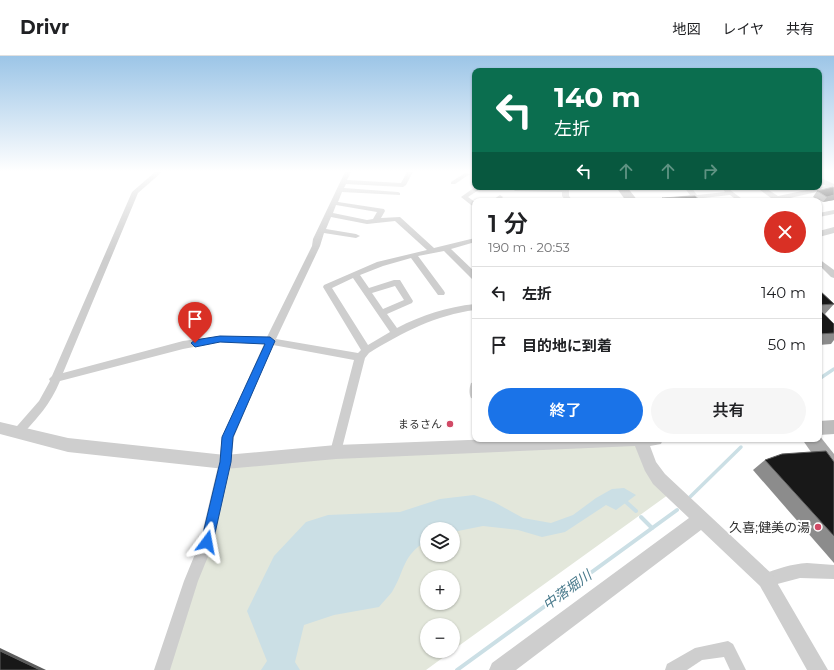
<!DOCTYPE html>
<html lang="ja">
<meta charset="utf-8">
<style>
:root{--surface:#fff;--page:#f6f6f6;--text:#202124;--muted:#757577;--line:#e0e0e0;--accent:#1a73e8}
body{margin:0;font-family:Montserrat,"Noto Sans JP",sans-serif;background:var(--page);color:var(--text);height:100vh;display:flex;flex-direction:column;font-size:15px;white-space:nowrap}
*{box-sizing:border-box;margin:0}
p{font-size:13px;color:var(--muted)}
.icon{flex:none;width:22px;height:22px;fill:none;stroke:currentColor;stroke-width:2;stroke-linecap:round;stroke-linejoin:round}
.map{position:relative;flex:1;overflow:hidden}
.sheet{position:absolute;left:472px;top:142px;width:350px;height:244px;display:flex;flex-direction:column;background:var(--surface);border-radius:8px;box-shadow:0 1px 3px #0004}
.sheet>*{flex:none}
.banner{position:absolute;left:472px;top:12px;width:350px;height:122px;border-radius:8px;box-shadow:0 1px 3px #0004;background:#0b6e4f;color:#fff;overflow:hidden}
.controls{position:absolute;left:420px;top:466px;display:grid;gap:8px}
.controls a{display:grid;place-items:center;width:40px;height:40px;border-radius:50%;background:var(--surface);box-shadow:0 1px 3px #0004;font-size:20px}
.pin{position:absolute;display:grid;place-items:center;width:34px;height:34px;color:#fff;margin:-41px -17px;border-radius:50% 50% 50% 0;rotate:-45deg;box-shadow:0 0 4px #0007}
.pin .icon{rotate:45deg}
.me{position:absolute;width:44px;margin:-22px;rotate:13deg;stroke-linejoin:round;filter:drop-shadow(0 0 3px #0008)}
.turn{display:flex;align-items:center;gap:14px;height:84px;padding:0 16px;font-size:18px}
.turn .icon{width:52px;height:52px;stroke-width:2.5}
.turn b{display:block;font-size:28px;line-height:34px}
.lanes{display:flex;align-items:center;height:38px;padding:0 16px;background:#0003;justify-content:center;gap:20px;direction:ltr}
.lanes .off{opacity:.35}
.round{display:grid;place-items:center;flex:none;width:42px;height:42px;border-radius:21px;background:var(--page)}
.summary{display:flex;align-items:center;justify-content:space-between;height:68px;padding:0 16px}
h1{font-size:24px;font-weight:600;line-height:30px}
.action{display:flex;gap:8px;margin-top:auto;padding:8px 16px}
.action a{flex:1;height:46px;border-radius:24px;background:var(--accent);color:#fff;font-size:16px;font-weight:600;line-height:46px;text-align:center}
.action a+a{background:var(--page);color:var(--text)}
ul{padding:0;list-style:none}
li{display:flex;align-items:center;gap:12px;height:52px;padding:0 16px;border-top:1px solid var(--line)}
li div{flex:1}
li b{display:block;font-size:15px}
li em{font-style:normal}
header{display:flex;align-items:center;gap:24px;box-sizing:border-box;height:56px;padding:0 20px;background:var(--surface);border-bottom:1px solid var(--line)}
header strong{font-size:19px}
nav{display:flex;gap:22px;margin-inline-start:auto;font-size:14px}
.map>svg:first-child{display:block}
</style>
<header>
<strong>Drivr</strong>
<nav><a>地図</a><a>レイヤ</a><a>共有</a></nav>
</header>
<div class="map">
<svg width="834" height="614" viewBox="0 0 834 614">
<rect width="100%" height="100%" fill="#fff"/>
<path fill="#e3e7db" fill-rule="evenodd" d="M 641,385 L 672,436 L 453,594 L 453,569 L 427,569 L 427,595 L 452,595 L 426,614 L 161,614 L 225,406 ZM 427,473 L 453,473 L 453,499 L 427,499 ZM 427,521 L 453,521 L 453,547 L 427,547 Z"/>
<path fill="#cbdfe5" d="M 624,432 L 636,439 L 616,454 L 606,449 L 565,476 L 542,481 L 518,474 L 483,470 L 453,476 L 453,473 L 427,473 L 427,485 C 402,499 405,515 392,536 C 388,541 383,546 379,551 L 334,559 L 304,569 L 295,606 L 300,614 L 261,614 L 267,605 L 247,555 L 274,500 L 306,466 L 328,459 L 400,456 L 440,443 L 474,439 L 494,446 L 523,462 L 551,467 L 573,459 L 596,442 L 612,433 Z"/>
<g fill="none" stroke-linecap="round" stroke-linejoin="round">
<g stroke="#cbdfe5" stroke-width="3.5">
<polyline points="819,323 834,313"/>
<polyline points="690,441 741,391"/>
</g>
<g stroke="#cbdfe5" stroke-width="4">
<polyline points="626,446 636,455"/>
<polyline points="641,461 652,472"/>
<polyline points="457,614 677,454"/>
</g>
<g fill="#cecece" fill-rule="evenodd">
<path d="M 155,116 L 162,116 L 138,137 L 63,317 L 183,285 L 220,280 L 267,281 L 312,190 L 313,183 L 345,116 L 351,116 L 347,124 L 401,127 L 407,116 L 413,116 L 406,129 L 403,131 L 346,128 L 344,132 L 398,136 L 400,137 L 400,139 L 342,136 L 338,146 L 384,153 L 385,155 L 381,162 L 400,161 L 434,192 L 475,182 L 475,186 L 451,193 L 475,216 L 475,224 L 472,223 L 444,195 L 418,200 L 444,235 L 445,237 L 444,239 L 438,239 L 411,202 L 383,210 L 360,219 L 369,232 L 394,224 L 400,224 L 413,245 L 412,247 L 387,258 L 397,272 C 422,259 447,251 475,248 L 475,254 C 436,259 403,276 369,297 L 365,302 L 340,400 L 336,401 L 332,400 L 330,396 L 354,304 L 273,289 L 234,381 L 231,406 L 214,486 L 198,525 L 170,614 L 154,614 L 184,525 L 200,486 L 219,406 L 222,381 L 264,288 L 220,286 L 183,293 L 60,325 C 50,349 38,361 21,380 L 17,382 L 13,380 L 11,377 L 39,345 L 50,325 L 49,323 L 52,320 L 132,136 ZM 336,149 L 377,156 L 373,163 L 367,164 L 333,157 ZM 331,161 L 367,168 L 395,165 L 427,194 L 377,206 L 324,229 L 323,231 L 361,294 L 358,297 L 276,283 L 320,190 L 324,177 L 356,182 L 360,180 L 356,178 L 326,173 ZM 353,222 L 390,276 L 368,289 L 332,232 ZM 395,230 L 404,244 L 383,253 L 372,237 Z"/>
<polygon points="465,117 470,118 455,128 451,128 451,126"/>
<polygon points="819,121 834,128 834,132 777,145 763,145 771,142 756,131 764,131 778,140 826,130 819,126"/>
<polygon points="475,131 483,131 468,141 475,146 475,152 461,141"/>
<polygon points="511,131 569,131 569,140 573,145 566,145 562,140 562,136 515,135"/>
<polygon points="684,131 691,131 697,139 725,136 723,133 726,131 745,145 738,145 730,139 677,145 655,145 658,143 690,139"/>
<polygon points="500,139 503,141 499,145 491,145"/>
<polygon points="834,154 834,158 819,161 819,157"/>
<polygon points="819,203 834,214 834,222 831,221 819,209"/>
<path d="M 475,326 L 475,343 L 471,342 C 469,338 469,332 471,327 Z"/>
<path d="M 807,507 L 834,509 L 834,523 L 800,522 L 766,531 L 761,529 L 759,524 L 761,519 C 776,513 791,508 807,507 Z"/>
<polygon points="728,585 733,588 746,614 730,614 724,601 702,604 687,614 665,614 667,608 695,592"/>
</g>
<g fill="#cecece" fill-rule="evenodd">
<polygon points="834,171 834,177 819,181 819,175"/>
<polygon points="0,366 68,382 225,399 336,389 495,383 663,383 661,388 650,390 656,406 665,418 772,518 828,614 807,614 760,530 701,474 516,614 489,614 492,607 689,462 653,428 645,415 635,390 336,403 225,413 68,396 0,378"/>
</g>
<polygon fill="#bbb" fill-rule="evenodd" points="834,364 834,378 819,379 819,365"/>
<g fill="#a9a9a9" fill-rule="evenodd">
<polygon points="616,131 627,131 638,145 626,145"/>
<polygon points="819,379 834,398 834,422 827,419 802,383 819,383"/>
</g>
</g>
<g fill="#8c8c8c">
<polygon points="817,135 834,139 834,144 823,146 813,141"/>
<polygon points="662,142 701,145 661,145"/>
<polygon points="819,234 834,248 825,258 834,268 834,284 831,288 819,289"/>
<polygon points="765,404 834,406 834,507 753,414"/>
</g>
<g fill="#5d5d5d">
<polygon points="834,139 834,144 823,146 827,141"/>
<polygon points="0,592 46,614 40,614 0,595"/>
</g>
<g fill="#181818" stroke="#5d5d5d">
<polygon points="833,131 834,132 834,139 827,141 817,135"/>
<polygon points="695,140 701,145 670,145 662,142"/>
<polygon points="819,234 834,248 819,249"/>
<polygon points="819,253 834,268 834,277 819,278"/>
<polygon points="826,395 834,406 834,480 765,404 782,398"/>
<polygon points="0,595 40,614 0,614"/>
</g>
<linearGradient id="sky" x2="0" y2="1"><stop stop-color="#9cc5e7"/><stop offset="0.57" stop-color="#fff"/><stop offset="1" stop-color="#fff" stop-opacity="0"/></linearGradient>
<rect width="834" height="202" fill="url(#sky)"/>
<polygon fill="#1a73e8" stroke="#114b97" points="220,280 270,281 275,285 233,381 231,406 213,486 211,490 207,492 203,490 201,486 220,406 222,381 265,288 220,286 195,291 191,287 195,284"/>
<g fill="#d14a66" stroke="#fff" stroke-width="1.5">
<circle cx="450" cy="368" r="4"/>
<circle cx="818" cy="471" r="4"/>
</g>
<g text-anchor="middle" stroke-width="4" stroke-linejoin="round" paint-order="stroke">
<g font-size="11" fill="#313131" stroke="#fff" text-anchor="end">
<text x="442" y="372">まるさん</text>
</g>
<g font-size="13" fill="#313131" stroke="#fff" text-anchor="end">
<text x="810" y="476">久喜;健美の湯</text>
</g>
<g font-size="14" font-style="italic" fill="#48798b" stroke="#fff">
<text transform="translate(567 534) rotate(-36)" y="5">中落堀川</text>
</g>
</g>
</svg>
<div class="controls">
<a><svg class="icon" aria-label="layers" viewBox="0 0 24 24"><path d="M12 4l9 5-9 5-9-5zM3 14l9 5 9-5"/></svg></a>
<a>+</a>
<a>−</a>
</div>
<div class="pin" style="left:195px;top:287px;background:#d93025"><svg class="icon" aria-label="arrive" viewBox="0 0 24 24"><path d="M6 21V4h12l-3 4 3 4H6"/></svg></div>
<svg class="me" style="left:207px;top:486px" viewBox="-20 -20 40 40"><path d="M0-17L14 15 0 8-14 15z" fill="#1a73e8" stroke="#fff" stroke-width="4"/></svg>
<div class="banner">
<div class="turn"><svg class="icon" aria-label="left" viewBox="0 0 24 24"><path d="M17 20v-9H6M10 6l-5 5 5 5"/></svg><div><b>140 m</b>左折</div></div>
<div class="lanes"><svg class="icon" aria-label="left" viewBox="0 0 24 24"><path d="M17 20v-9H6M10 6l-5 5 5 5"/></svg><svg class="icon off" aria-label="ahead" viewBox="0 0 24 24"><path d="M12 20V5M6 11l6-6 6 6"/></svg><svg class="icon off" aria-label="ahead" viewBox="0 0 24 24"><path d="M12 20V5M6 11l6-6 6 6"/></svg><svg class="icon off" aria-label="right" viewBox="0 0 24 24"><path d="M7 20v-9h11M14 6l5 5-5 5"/></svg></div>
</div>
<section class="sheet">
<div class="summary"><div><h1>1 分</h1><p>190 m · 20:53</p></div><a class="round" style="background:#d93025;color:#fff"><svg class="icon" aria-label="close" viewBox="0 0 24 24"><path d="M6 6l12 12M18 6L6 18"/></svg></a></div>
<ul>
<li><svg class="icon" aria-label="left" viewBox="0 0 24 24"><path d="M17 20v-9H6M10 6l-5 5 5 5"/></svg><div><b>左折</b></div><em>140 m</em></li>
<li><svg class="icon" aria-label="arrive" viewBox="0 0 24 24"><path d="M6 21V4h12l-3 4 3 4H6"/></svg><div><b>目的地に到着</b></div><em>50 m</em></li>
</ul>
<div class="action"><a>終了</a><a>共有</a></div>
</section>
</div>
